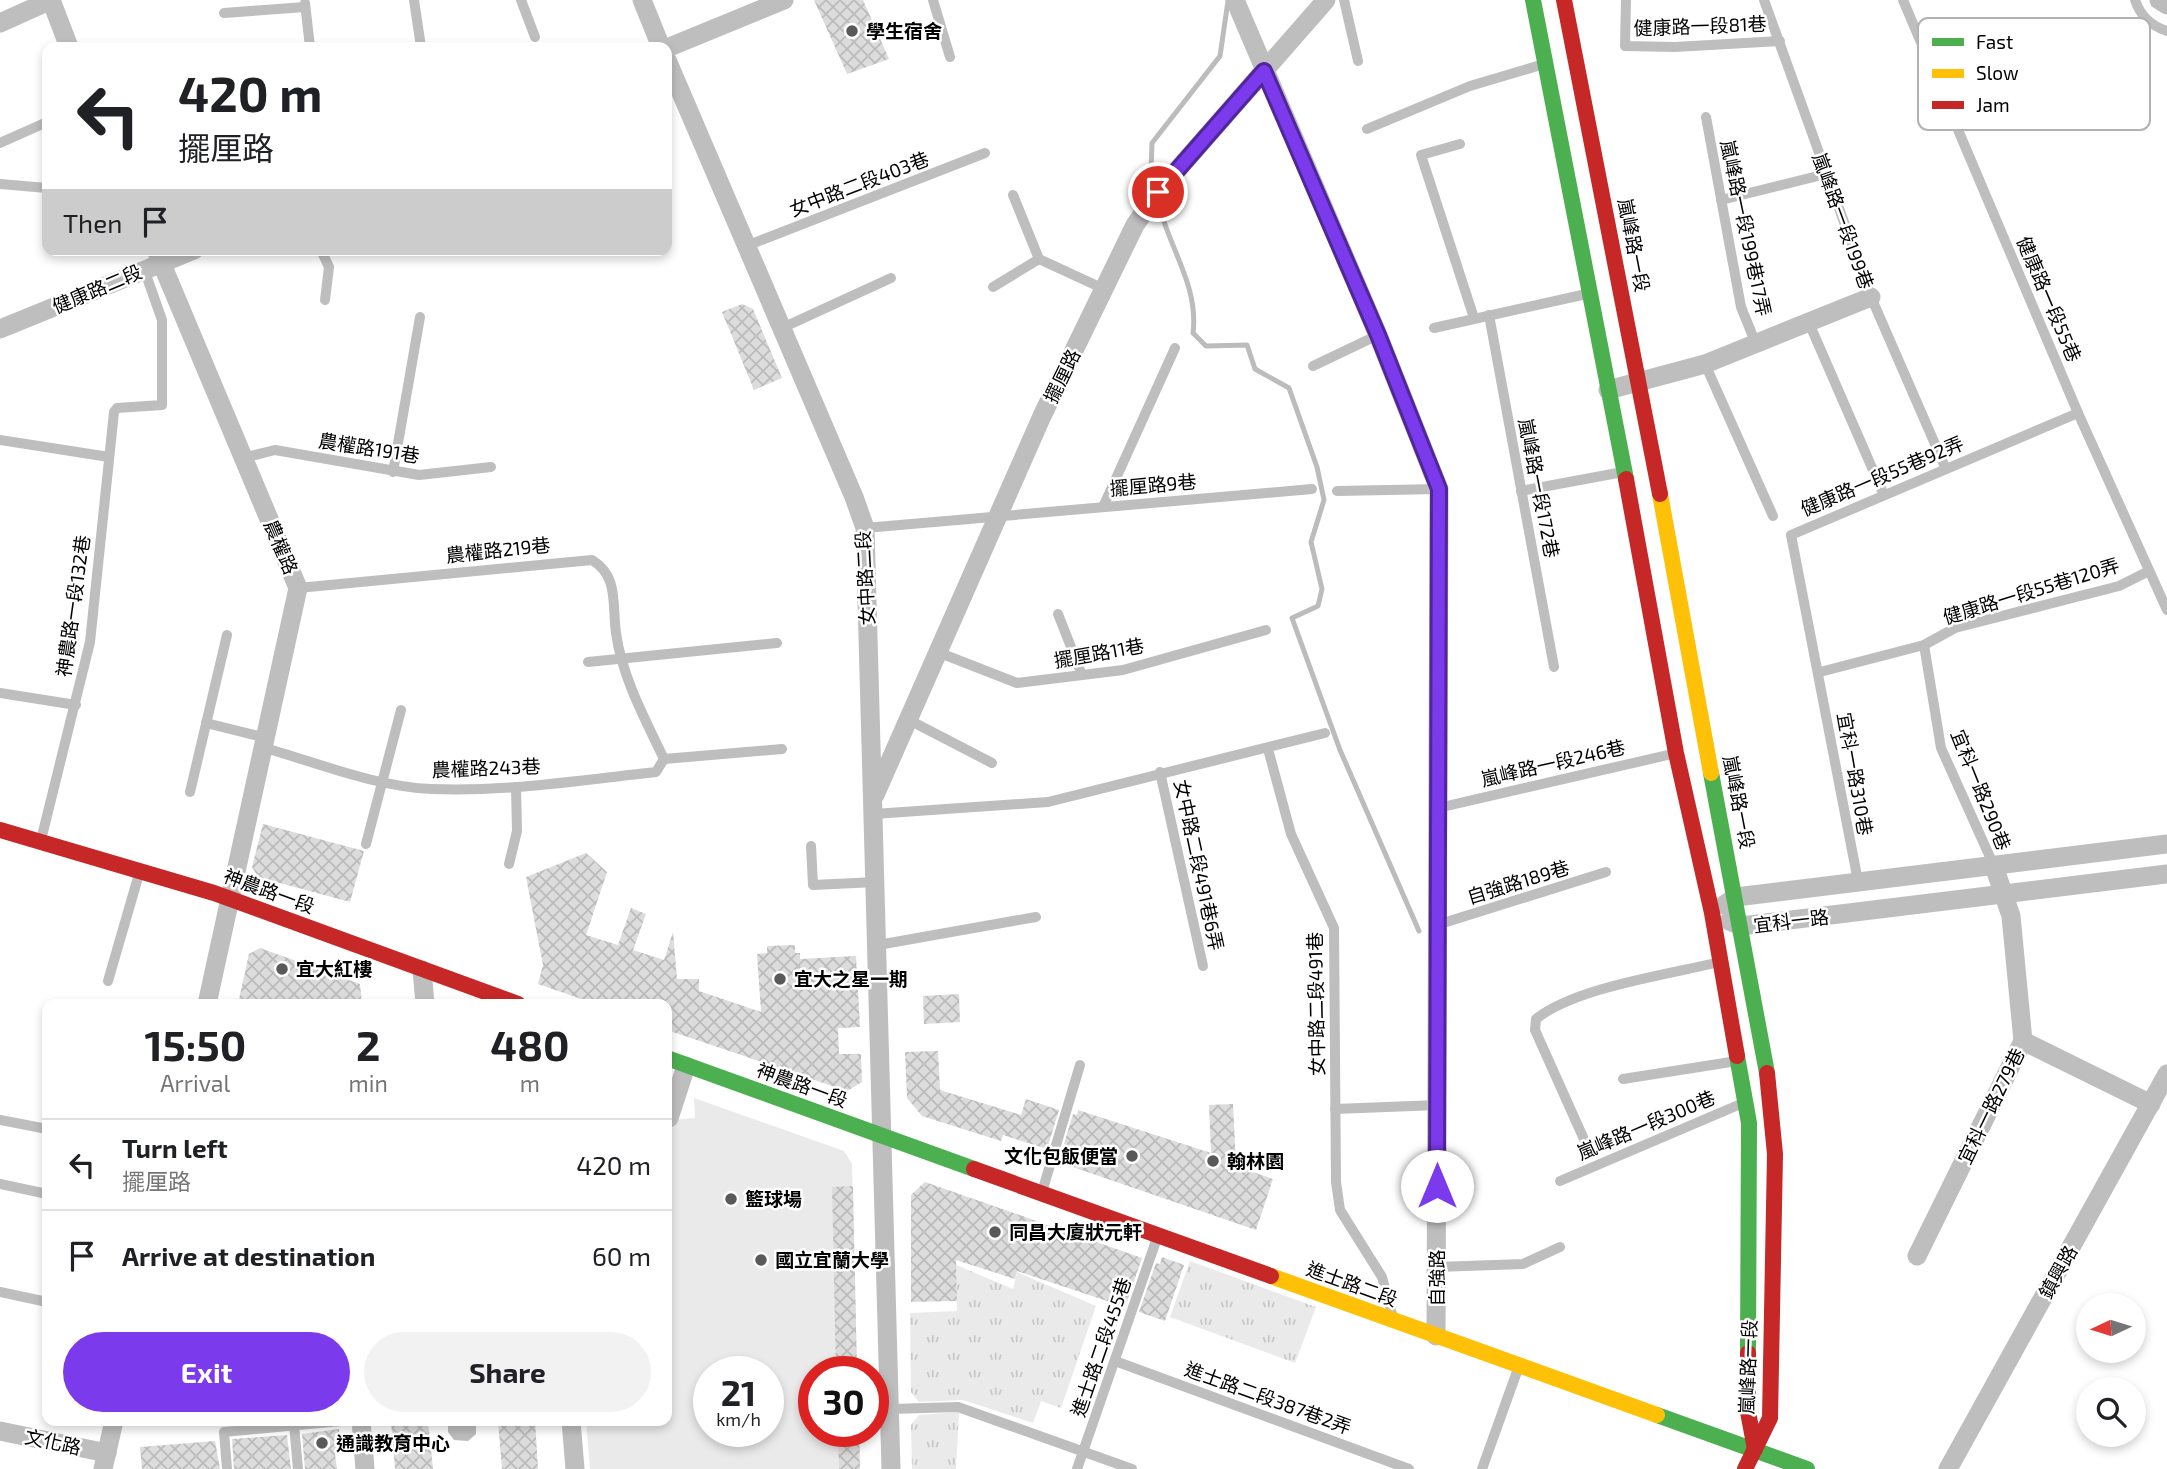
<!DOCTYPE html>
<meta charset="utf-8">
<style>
:root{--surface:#fff;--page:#f2f2f2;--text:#202124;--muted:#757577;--line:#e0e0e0;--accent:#7c3aed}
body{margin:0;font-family:"Exo 2","Noto Sans TC",sans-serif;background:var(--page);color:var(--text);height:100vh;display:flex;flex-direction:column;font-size:26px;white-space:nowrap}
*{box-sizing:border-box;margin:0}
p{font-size:23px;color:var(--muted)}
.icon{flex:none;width:38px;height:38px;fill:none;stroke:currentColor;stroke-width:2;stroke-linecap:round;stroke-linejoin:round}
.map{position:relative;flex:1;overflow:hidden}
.side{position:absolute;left:42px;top:999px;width:630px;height:427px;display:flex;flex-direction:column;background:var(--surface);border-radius:14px;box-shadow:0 4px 10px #0003}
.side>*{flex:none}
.banner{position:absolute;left:42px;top:42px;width:630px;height:214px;border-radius:14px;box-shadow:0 4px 10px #0003;background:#fff;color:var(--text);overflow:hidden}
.needle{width:46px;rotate:266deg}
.tools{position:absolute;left:2076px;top:1293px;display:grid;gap:14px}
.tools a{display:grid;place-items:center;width:70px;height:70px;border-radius:50%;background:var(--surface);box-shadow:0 4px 10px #0003;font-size:35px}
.speed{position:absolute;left:693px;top:1356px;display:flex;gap:14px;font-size:35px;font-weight:700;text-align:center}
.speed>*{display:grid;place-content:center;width:91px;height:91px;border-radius:50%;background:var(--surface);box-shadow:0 4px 10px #0003;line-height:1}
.speed small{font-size:18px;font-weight:400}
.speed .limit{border:10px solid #d22;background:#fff;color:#111}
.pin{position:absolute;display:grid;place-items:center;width:60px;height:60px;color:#fff;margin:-30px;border:4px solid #fff;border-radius:50%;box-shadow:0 2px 7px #0007}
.me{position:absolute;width:77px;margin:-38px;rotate:0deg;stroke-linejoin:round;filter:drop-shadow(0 0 5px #0008)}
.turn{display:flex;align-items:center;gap:24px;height:147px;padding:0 21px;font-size:32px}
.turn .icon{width:91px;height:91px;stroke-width:2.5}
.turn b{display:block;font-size:49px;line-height:60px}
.then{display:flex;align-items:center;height:66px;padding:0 21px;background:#0003;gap:14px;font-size:26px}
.eta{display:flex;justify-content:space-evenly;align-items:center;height:119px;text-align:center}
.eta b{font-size:42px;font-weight:700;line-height:49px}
.action{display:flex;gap:14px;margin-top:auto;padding:14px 21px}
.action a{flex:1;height:80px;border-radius:42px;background:var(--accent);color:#fff;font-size:28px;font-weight:700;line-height:80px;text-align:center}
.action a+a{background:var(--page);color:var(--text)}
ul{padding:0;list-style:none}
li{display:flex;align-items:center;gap:21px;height:91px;padding:0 21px;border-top:2px solid var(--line)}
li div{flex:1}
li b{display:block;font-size:26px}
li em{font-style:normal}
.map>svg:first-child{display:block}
</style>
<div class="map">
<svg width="2167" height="1469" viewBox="0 0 2167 1469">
<defs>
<pattern id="grass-tufts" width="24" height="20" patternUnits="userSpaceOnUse" patternTransform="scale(1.75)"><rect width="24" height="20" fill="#eaeaea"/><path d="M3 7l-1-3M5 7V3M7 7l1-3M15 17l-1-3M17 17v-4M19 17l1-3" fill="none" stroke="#c7c7c7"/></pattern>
<pattern id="building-cross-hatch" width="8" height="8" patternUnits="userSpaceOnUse" patternTransform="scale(1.75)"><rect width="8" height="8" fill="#dcdcdc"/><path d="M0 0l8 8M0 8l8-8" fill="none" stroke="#bbb"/></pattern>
</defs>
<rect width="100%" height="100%" fill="#fff"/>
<g fill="url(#grass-tufts)">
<polygon points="1190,1261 1316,1307 1295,1363 1170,1317"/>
<polygon points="956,1265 1013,1289 1017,1272 1096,1306 1061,1408 1041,1401 1033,1423 963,1400 919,1402 911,1392 910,1313 957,1311"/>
<polygon points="959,1412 956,1469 912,1469 911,1425 919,1415"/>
</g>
<path fill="#eaeaea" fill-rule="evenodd" d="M 694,1098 L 844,1151 L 852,1164 L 857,1372 L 814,1372 L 814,1432 L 859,1432 L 860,1469 L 590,1469 L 586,1421 L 667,1421 L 667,1120 L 695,1118 ZM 709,1372 L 768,1372 L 768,1432 L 709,1432 Z"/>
<polygon fill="#bcbcbc" points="448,1421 476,1421 476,1434 468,1441 454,1440 448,1432"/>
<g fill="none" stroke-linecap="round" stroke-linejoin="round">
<g stroke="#bcbcbc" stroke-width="5">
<polyline points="1155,188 1151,171 1152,143 1220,56 1228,1"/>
<path d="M 1158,201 C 1168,247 1199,285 1193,333 L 1206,346 L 1247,345 L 1255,369 L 1289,388 L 1317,467 L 1324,500 L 1311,542 L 1322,589 L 1318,606 L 1292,618 L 1340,750 L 1419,931"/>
</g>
<polyline stroke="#bcbcbc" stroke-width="19" points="2159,0 2167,5"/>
</g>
<g fill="url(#building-cross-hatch)">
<polygon points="814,0 863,0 889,59 847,74"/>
<polygon points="742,304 753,309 782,378 754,390 722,312"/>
<polygon points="263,824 364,851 350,902 258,877 252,867"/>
<polygon points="586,853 607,872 586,935 618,945 631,908 646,914 633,950 664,960 673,932 677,979 699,979 699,991 761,1012 757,954 767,953 767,946 795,945 795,953 800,953 800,959 856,956 860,1027 838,1028 839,1054 861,1054 862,1082 847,1091 667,1030 667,1004 596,1004 538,984 543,965 526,877"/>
<polygon points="260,948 360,984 362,1004 238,1004 249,954"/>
<polygon points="959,994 960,1022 924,1024 923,996"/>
<polygon points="938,1051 940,1090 1021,1115 1026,1099 1059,1110 1047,1149 1003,1135 1001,1141 922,1116 907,1098 905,1052"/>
<polygon points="1233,1104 1236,1166 1273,1179 1256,1230 1067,1165 1061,1154 1073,1114 1077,1115 1078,1110 1211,1153 1209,1105"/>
<polygon points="925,1182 1142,1258 1125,1307 1017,1271 1015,1279 956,1260 957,1301 911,1302 911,1195"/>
<polygon points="853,1186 857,1372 836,1372 832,1187"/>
<polygon points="1162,1257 1184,1265 1165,1321 1139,1312 1156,1263 1160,1264"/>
<polygon points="391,1421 428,1421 433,1469 395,1469"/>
<polygon points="498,1421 535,1421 538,1469 502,1469"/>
<polygon points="339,1429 341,1454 335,1454 337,1469 305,1469 302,1434"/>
<polygon points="838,1432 859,1432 860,1469 839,1469"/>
<polygon points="287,1435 291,1469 234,1469 232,1439"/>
<polygon points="215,1441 220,1469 142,1469 140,1447"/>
</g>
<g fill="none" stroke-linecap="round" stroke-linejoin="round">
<g stroke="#bebebe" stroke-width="10">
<polyline points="414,0 421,47"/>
<polyline points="521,0 535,37"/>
<polyline points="933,0 950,57"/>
<polyline points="1344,0 1358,61"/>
<polyline points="1626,0 1625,46 1675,47 1780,41"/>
<polyline points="1764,0 1871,297 1945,467"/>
<polyline points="1903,0 2078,413 2167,610"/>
<path d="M 2135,0 C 2140,15 2151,26 2167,31"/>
<polyline points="305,3 310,47"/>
<polyline points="224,13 305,7"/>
<polyline points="1706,117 1741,307 1756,344"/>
<polyline points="1367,129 1470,86 1544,64"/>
<polyline points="0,143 47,122"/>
<polyline points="1460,144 1421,155 1474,318"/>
<polyline points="0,184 47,188"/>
<polyline points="1013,195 1039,259 1104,289"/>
<polyline points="1721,200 1826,174"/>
<polyline points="746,246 985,153"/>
<polyline points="321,250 329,267 325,300"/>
<polyline points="993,287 1039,259"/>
<polyline points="1489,315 1554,667"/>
<polyline points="1809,323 1883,493"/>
<polyline points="782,328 891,278"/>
<polyline points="1434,328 1591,293"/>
<polyline points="1705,364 1773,516"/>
<polyline points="1313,366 1378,335"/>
<polyline points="0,440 109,457"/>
<polyline points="243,458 275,450 419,475 491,467"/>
<polyline points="393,472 420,317"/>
<polyline points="1337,491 1439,489"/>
<polyline points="1521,491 1623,472"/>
<polyline points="1103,507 1175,348"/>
<polyline points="865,528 1312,489"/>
<path d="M 298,588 L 592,560 C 619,576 612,605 616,633 C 622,677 645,719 664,759 L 782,749"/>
<polyline points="1058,614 1082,675"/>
<polyline points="1924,645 1941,748 1994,866"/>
<polyline points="940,653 1017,683 1123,670 1266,630"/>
<polyline points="588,662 777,643"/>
<polyline points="1820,672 1924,645 1955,628 2119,586 2149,571"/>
<polyline points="0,693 76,705"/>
<polyline points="909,720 992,763"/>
<polyline points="206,723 267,738"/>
<path d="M 265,748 C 318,763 376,787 432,789 C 507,792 582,780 656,772 L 664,759"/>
<polyline points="1268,749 1291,834 1334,928 1336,1182 1340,1210 1382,1277 1392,1314"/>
<polyline points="1160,772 1203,966"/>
<polyline points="190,792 227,635"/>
<polyline points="1438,808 1672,754"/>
<polyline points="874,814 1048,802 1325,733"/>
<polyline points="41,840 90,642 114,412 117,408 162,405 162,320 144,269"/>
<polyline points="366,844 401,710"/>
<polyline points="811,846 813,885 876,882"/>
<polyline points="509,864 517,831 516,787"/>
<polyline points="1858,881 1791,535 2078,413"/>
<polyline points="1440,924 1606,872"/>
<polyline points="878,945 1036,917"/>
<polyline points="108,981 139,874"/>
<polyline points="1623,1079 1737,1061"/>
<polyline points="1335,1109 1438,1105"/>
<polyline points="0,1120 47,1129"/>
<path d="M 1587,1146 L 1535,1030 L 1536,1019 C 1576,987 1667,975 1719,962"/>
<polyline points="1560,1181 1743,1103"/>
<polyline points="0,1184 47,1194"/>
<polyline points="1042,1192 1080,1065"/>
<polyline points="1437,1267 1523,1264 1560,1247"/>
<polyline points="0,1292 47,1302"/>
<polyline points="1115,1361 1409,1469"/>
<polyline points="891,1409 958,1407 1132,1469"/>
<polyline points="294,1425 298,1469"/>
<polyline points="227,1469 224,1432 341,1421"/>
<polyline points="1077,1469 1157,1238"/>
<polyline points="1482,1469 1519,1366"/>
</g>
<g stroke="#bebebe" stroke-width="19">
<polyline points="51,0 69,47"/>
<polyline points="642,0 661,47"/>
<polyline points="1235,0 1378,335 1439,489 1436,1336"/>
<polyline points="0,23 51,0"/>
<polyline points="667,48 784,0"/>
<polyline points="667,60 854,497 865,528 891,1469"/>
<polyline points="156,250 298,588 207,1004"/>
<polyline points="0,329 194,250"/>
<polyline points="1608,390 1705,364 1871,297"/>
<polyline points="875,795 1042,416 1135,225 1158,192 1326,0"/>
<polyline points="1724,905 1736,897 2167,844"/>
<polyline points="1729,921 1741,926 2167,874"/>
<polyline points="422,970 425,1004"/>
<polyline points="2023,1041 2151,1104"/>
<polyline points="669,1118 686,1066"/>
<polyline points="1917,1256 2023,1041 2011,916 1994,866"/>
<polyline points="361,1421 365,1469"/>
<polyline points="571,1421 575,1469"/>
<polyline points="0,1431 107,1453"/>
<polyline points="103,1469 114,1421"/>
<polyline points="1948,1469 2167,1074"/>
</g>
<g stroke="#4caf50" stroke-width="16">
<polyline points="1533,0 1626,479"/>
<polyline points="1711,773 1767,1073"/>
<polyline points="1737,1056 1749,1123 1748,1353"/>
<polyline points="667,1058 974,1169"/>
<polyline points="1657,1415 1807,1469"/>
</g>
<g stroke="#ffc107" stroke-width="16">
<polyline points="1660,494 1711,773"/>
<polyline points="1271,1276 1657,1415"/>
</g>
<g stroke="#c62828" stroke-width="16">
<polyline points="1564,0 1660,494"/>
<polyline points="1626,479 1676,753 1712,913 1737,1056"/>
<polyline points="0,830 214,893 518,1004"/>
<polyline points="974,1169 1271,1276"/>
<polyline points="1748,1353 1748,1412 1755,1449"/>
<polyline points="1745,1469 1770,1418 1775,1154 1767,1073"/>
</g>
</g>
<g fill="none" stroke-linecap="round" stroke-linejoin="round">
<defs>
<polyline id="route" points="1158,192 1264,71 1378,335 1439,489 1437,1186"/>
</defs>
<use href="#route" stroke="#51269a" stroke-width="18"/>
<use href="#route" stroke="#7c3aed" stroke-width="12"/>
</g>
<g fill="#595959" stroke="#fff" stroke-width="2.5">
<circle cx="852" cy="31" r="7"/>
<circle cx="282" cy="969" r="7"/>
<circle cx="780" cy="979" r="7"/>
<circle cx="1132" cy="1156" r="7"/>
<circle cx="1213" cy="1161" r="7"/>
<circle cx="731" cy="1199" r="7"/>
<circle cx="995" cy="1232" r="7"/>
<circle cx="761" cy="1260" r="7"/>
<circle cx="322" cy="1443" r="7"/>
</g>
<g text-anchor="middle" stroke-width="5" stroke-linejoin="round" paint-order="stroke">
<g font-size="19" fill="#000" stroke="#fff">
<text transform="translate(1700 26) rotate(-2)" y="7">健康路一段81巷</text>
<text transform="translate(859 184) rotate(-21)" y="7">女中路二段403巷</text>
<text transform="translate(1843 221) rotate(70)" y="7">嵐峰路一段199巷</text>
<text transform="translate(1746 228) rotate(78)" y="7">嵐峰路一段199巷17弄</text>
<text transform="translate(1634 245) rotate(79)" y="7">嵐峰路一段</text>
<text transform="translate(97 289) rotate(-23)" y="7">健康路二段</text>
<text transform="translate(2049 299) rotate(67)" y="7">健康路一段55巷</text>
<text transform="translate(1062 376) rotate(-64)" y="7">擺厘路</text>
<text transform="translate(369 448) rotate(9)" y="7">農權路191巷</text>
<text transform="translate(1882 476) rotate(-23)" y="7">健康路一段55巷92弄</text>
<text transform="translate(1153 485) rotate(-5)" y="7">擺厘路9巷</text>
<text transform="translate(1539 488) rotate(79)" y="7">嵐峰路一段172巷</text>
<text transform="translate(281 547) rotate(67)" y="7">農權路</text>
<text transform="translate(498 550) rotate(-6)" y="7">農權路219巷</text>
<text transform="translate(865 578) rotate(-93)" y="7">女中路二段</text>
<text transform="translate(2031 591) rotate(-17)" y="7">健康路一段55巷120弄</text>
<text transform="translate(73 606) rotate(-82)" y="7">神農路一段132巷</text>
<text transform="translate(1099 653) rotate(-10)" y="7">擺厘路11巷</text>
<text transform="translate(1553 763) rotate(-13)" y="7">嵐峰路一段246巷</text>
<text transform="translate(486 768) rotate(-2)" y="7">農權路243巷</text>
<text transform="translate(1855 774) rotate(80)" y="7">宜科一路310巷</text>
<text transform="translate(1981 790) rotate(68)" y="7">宜科一路290巷</text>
<text transform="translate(1739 802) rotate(79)" y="7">嵐峰路一段</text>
<text transform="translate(1199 865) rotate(78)" y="7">女中路二段491巷6弄</text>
<text transform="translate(1518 882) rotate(-17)" y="7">自強路189巷</text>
<text transform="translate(269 891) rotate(20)" y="7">神農路一段</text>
<text transform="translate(1791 921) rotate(-7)" y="7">宜科一路</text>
<text transform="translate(1316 1004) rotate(-91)" y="7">女中路二段491巷</text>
<text transform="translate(802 1085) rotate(20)" y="7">神農路一段</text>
<text transform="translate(1991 1106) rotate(-64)" y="7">宜科一路279巷</text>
<text transform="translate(1646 1125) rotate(-23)" y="7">嵐峰路一段300巷</text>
<text transform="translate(2058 1272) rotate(-61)" y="7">鎮興路</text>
<text transform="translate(1437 1278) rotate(-90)" y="7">自強路</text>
<text transform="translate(1352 1284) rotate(20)" y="7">進士路二段</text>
<text transform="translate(1101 1347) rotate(-71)" y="7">進士路二段455巷</text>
<text transform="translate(1748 1367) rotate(-88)" y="7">嵐峰路一段</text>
<text transform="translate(1268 1398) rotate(20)" y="7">進士路二段387巷2弄</text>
<text transform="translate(53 1442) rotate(12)" y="7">文化路</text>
</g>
<g font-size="19" font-weight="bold" fill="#000" stroke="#fff" text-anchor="start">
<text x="866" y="38">學生宿舍</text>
<text x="296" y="976">宜大紅樓</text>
<text x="794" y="986">宜大之星一期</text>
<text x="1118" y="1163" text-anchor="end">文化包飯便當</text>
<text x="1227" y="1168">翰林園</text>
<text x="745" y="1206">籃球場</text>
<text x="1009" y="1239">同昌大廈狀元軒</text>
<text x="775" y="1267">國立宜蘭大學</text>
<text x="336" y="1450">通識教育中心</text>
</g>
</g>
<rect x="1918" y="18" width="232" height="112" rx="10" fill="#fff" stroke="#b2b2b2" stroke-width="2"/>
<rect x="1932" y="38" width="32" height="8" fill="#4caf50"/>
<rect x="1932" y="69" width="32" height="9" fill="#ffc107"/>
<rect x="1932" y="101" width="32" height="8" fill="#c62828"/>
<g font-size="19" fill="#000">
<text x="1976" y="49">Fast</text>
<text x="1976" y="80">Slow</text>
<text x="1976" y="112">Jam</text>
</g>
</svg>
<div class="tools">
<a><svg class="needle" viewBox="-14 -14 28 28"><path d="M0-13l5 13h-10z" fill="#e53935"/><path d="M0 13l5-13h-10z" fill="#757577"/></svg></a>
<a><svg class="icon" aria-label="search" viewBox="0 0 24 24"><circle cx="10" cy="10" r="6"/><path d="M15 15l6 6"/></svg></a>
</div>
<div class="speed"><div>21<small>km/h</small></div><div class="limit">30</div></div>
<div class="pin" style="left:1158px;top:192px;background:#d93025"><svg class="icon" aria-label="arrive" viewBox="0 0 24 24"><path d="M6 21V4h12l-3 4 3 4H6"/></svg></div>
<svg class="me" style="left:1437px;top:1186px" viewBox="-20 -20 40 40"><circle r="19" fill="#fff"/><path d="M0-13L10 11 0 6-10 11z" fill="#7c3aed"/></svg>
<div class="banner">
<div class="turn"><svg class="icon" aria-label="left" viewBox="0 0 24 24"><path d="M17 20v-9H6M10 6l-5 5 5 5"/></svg><div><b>420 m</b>擺厘路</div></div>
<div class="then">Then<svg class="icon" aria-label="arrive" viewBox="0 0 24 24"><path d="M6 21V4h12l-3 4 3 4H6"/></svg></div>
</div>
<section class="side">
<div class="eta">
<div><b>15:50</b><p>Arrival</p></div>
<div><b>2</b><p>min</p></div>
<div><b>480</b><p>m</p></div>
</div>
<ul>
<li><svg class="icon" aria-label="left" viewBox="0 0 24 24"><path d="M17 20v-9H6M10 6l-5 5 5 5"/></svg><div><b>Turn left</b><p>擺厘路</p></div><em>420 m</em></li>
<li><svg class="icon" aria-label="arrive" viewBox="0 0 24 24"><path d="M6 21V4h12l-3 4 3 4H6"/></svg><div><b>Arrive at destination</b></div><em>60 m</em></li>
</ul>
<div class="action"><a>Exit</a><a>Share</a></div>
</section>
</div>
